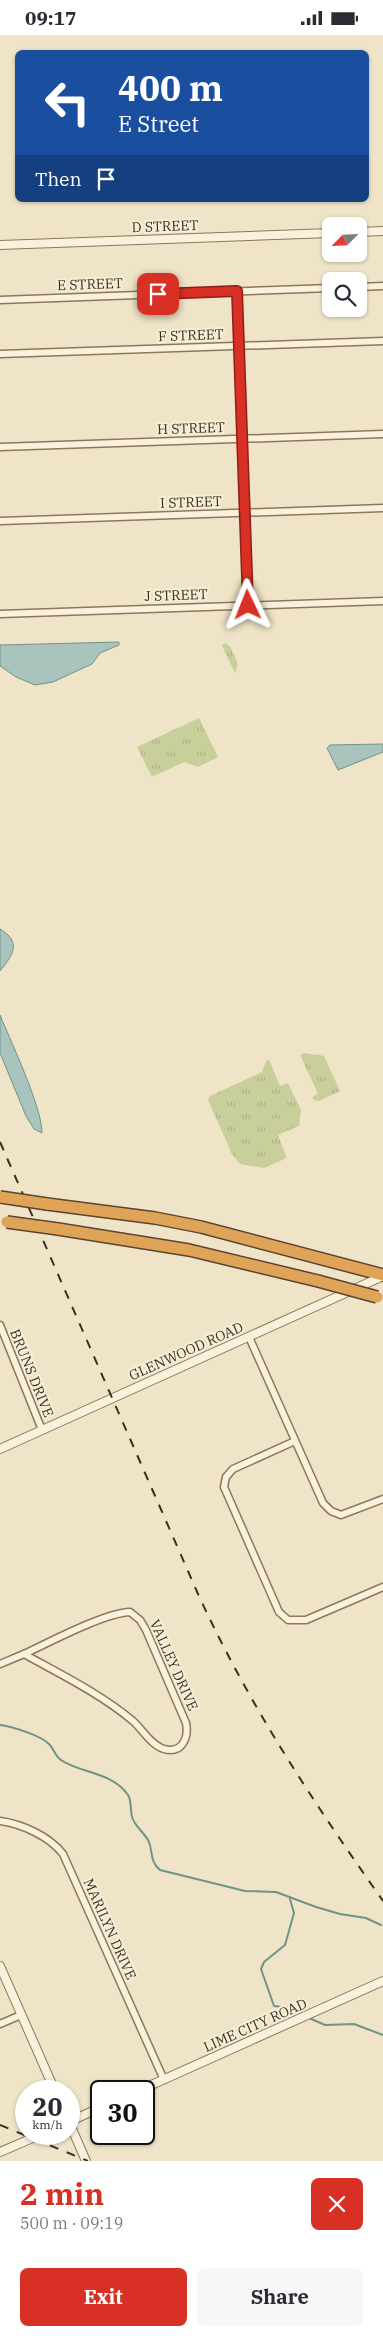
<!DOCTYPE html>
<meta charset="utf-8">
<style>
:root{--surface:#fff;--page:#f7f7f7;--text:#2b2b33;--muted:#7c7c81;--accent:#d93025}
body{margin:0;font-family:"IBM Plex Serif",serif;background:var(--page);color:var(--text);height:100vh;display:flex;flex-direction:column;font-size:19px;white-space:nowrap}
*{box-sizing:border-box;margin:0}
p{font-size:16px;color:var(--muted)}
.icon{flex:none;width:28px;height:28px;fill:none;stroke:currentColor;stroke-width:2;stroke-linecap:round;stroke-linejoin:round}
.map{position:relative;height:2126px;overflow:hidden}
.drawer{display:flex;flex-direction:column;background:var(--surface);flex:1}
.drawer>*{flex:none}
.banner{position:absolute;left:15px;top:15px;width:354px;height:152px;border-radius:8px;box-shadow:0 1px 4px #0004;background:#1a4fa0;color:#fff;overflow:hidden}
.needle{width:32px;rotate:246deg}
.tools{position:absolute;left:322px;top:182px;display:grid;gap:10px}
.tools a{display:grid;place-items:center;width:45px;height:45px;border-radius:8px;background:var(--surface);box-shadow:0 1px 4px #0004;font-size:25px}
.speed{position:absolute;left:15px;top:2045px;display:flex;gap:10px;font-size:25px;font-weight:700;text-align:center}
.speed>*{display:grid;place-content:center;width:65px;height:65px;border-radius:50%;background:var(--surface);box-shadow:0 1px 4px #0004;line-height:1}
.speed small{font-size:12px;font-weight:400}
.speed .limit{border:2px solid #111;border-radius:8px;background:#fff;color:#111}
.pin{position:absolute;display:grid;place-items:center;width:42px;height:42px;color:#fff;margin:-21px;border-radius:10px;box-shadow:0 2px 8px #0006}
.me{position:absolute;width:55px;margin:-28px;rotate:358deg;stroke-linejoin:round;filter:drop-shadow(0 0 4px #0008)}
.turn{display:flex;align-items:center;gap:18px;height:105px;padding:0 20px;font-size:22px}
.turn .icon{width:65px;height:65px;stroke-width:2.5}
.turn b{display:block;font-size:35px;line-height:42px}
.then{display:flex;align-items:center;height:48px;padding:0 20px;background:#0003;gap:10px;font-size:19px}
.round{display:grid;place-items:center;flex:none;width:52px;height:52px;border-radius:8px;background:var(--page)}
.headline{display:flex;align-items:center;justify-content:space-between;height:85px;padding:0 20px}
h1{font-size:30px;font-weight:700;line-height:38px;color:var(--accent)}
.primary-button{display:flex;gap:10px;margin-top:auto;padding:10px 20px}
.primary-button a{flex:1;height:58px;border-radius:8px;background:var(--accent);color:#fff;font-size:20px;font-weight:700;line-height:58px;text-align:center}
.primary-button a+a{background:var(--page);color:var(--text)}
.status{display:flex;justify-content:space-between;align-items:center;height:35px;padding:0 25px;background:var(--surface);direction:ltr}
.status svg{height:14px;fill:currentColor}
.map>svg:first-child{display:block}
</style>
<div class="status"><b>09:17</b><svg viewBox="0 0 49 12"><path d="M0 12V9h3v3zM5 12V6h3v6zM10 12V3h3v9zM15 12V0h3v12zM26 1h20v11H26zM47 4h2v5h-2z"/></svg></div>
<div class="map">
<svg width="383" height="2126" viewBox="0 0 383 2126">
<defs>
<pattern id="grass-tufts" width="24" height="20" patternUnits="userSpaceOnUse" patternTransform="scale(1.25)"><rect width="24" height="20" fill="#c9cf9b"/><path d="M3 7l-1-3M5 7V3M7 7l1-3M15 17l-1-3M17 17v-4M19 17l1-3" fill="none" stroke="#aeb285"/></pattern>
</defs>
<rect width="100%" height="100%" fill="#f0e4c8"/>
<g fill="url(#grass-tufts)">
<polygon points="226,608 231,613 238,629 235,638 223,613 222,610"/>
<polygon points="199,683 218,722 198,732 184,727 152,742 137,712"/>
<polygon points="304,1018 324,1021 340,1056 319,1066 314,1065 312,1062 318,1059 300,1020"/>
<polygon points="269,1025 280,1051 288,1048 301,1075 299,1091 278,1100 287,1123 264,1133 240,1129 232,1119 208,1065 210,1061 262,1037 266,1026"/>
</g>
<g fill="#a9c4bc" stroke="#6f938a">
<polygon points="119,607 119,610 100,618 92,629 53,647 35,650 16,642 0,631 0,610"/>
<polygon points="383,709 383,717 338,735 327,713 330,710"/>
<path d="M 0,894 C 22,907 13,920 0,936 Z"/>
<path d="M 0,980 C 11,1007 42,1072 42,1098 L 34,1094 L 26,1081 L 0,1018 Z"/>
</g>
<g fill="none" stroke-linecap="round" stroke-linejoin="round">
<g stroke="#6f938a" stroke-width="2">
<path d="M 0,1690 C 11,1691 42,1701 49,1709 C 54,1714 55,1721 61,1725 C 79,1738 113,1737 128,1760 C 132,1766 130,1775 132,1782 C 135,1792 145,1798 149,1807 C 153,1818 150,1827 160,1835 L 245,1856 L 276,1857 L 316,1872 L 340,1879 L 366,1883 L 381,1890"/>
<polyline points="290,1864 294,1878 285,1910 264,1927 261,1934 274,1971 290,1973 303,1979"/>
<polyline points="309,1983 325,1990 354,1989 383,2000"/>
</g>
<defs>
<g id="minor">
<polyline points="359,252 383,251"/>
<polyline points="237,256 248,570"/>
<polyline points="0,265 331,253"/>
<polyline points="0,319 383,306"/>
<polyline points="0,412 383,399"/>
<polyline points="0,486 383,473"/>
<polyline points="0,579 383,566"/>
<polyline points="0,1290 42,1395"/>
<polyline points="249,1302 323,1468 331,1476 341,1480 383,1464"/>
<polyline points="295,1406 233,1434 226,1442 224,1452 279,1577 288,1585 306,1585 383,1552"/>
<path d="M 130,1577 L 140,1585 L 146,1595 L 186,1688 C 189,1703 182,1719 164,1714 C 152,1711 142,1694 133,1686 C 101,1659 60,1639 24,1619 C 50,1607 104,1578 130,1577 Z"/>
<polyline points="0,1629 24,1619"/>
<path d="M 0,1786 C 22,1789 49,1801 63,1819 L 164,2045"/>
<polyline points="0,1989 21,1980"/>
</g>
<g id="tertiary">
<polyline points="359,197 383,196"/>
<polyline points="0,210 331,198"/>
<polyline points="0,1414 383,1241"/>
<polyline points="0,1931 55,2056"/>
<polyline points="138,2056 383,1946"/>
<polyline points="69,2087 86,2126"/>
<polyline points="69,2087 101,2072"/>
<polyline points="0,2117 42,2099"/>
</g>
<g id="motorway">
<polyline points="47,1169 155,1183 201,1192 383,1240"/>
<polyline points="58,1194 189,1215 318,1246"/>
</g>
</defs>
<use href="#minor" stroke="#8d765c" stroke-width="9"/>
<use href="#tertiary" stroke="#8d765c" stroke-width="10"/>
<use href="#motorway" stroke="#5b4430" stroke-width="14"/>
<use href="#minor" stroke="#faf1dc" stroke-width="6"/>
<use href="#tertiary" stroke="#faf1dc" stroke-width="8"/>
<use href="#motorway" stroke="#e0a458" stroke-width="11"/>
<g stroke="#3d2e20" stroke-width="2" stroke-dasharray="9 9" stroke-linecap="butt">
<path d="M 0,1107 L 198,1559 C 250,1672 312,1765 383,1866"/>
<polyline points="0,2090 88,2126"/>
</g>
<defs>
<g id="motorway-bridge">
<polyline points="0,1162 47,1169"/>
<polyline points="7,1187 58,1194"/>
<polyline points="318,1246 377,1262"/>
</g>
</defs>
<use href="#motorway-bridge" stroke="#5b4430" stroke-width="14" stroke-linecap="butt"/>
<use href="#motorway-bridge" stroke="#e0a458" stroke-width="11"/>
</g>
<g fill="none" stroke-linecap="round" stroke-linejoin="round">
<defs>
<polyline id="route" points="158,259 237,256 248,570"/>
</defs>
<use href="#route" stroke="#8d1f18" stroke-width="12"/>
<use href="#route" stroke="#d93025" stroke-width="9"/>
</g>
<g text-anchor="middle" stroke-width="4" stroke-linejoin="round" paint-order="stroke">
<g font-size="14" fill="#3d2e20" stroke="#f7eed8">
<text transform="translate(165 191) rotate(-2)" y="5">D STREET</text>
<text transform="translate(90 249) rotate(-2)" y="5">E STREET</text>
<text transform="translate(191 300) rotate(-2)" y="5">F STREET</text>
<text transform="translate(191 393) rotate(-2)" y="5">H STREET</text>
<text transform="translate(191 467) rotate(-2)" y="5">I STREET</text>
<text transform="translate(176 560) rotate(-2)" y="5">J STREET</text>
<text transform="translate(186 1316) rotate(-24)" y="5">GLENWOOD ROAD</text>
<text transform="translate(32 1338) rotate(68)" y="5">BRUNS DRIVE</text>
<text transform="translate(174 1630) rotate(66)" y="5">VALLEY DRIVE</text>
<text transform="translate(110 1894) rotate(66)" y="5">MARILYN DRIVE</text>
<text transform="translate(255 1990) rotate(-24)" y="5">LIME CITY ROAD</text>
</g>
</g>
</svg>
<div class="tools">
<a><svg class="needle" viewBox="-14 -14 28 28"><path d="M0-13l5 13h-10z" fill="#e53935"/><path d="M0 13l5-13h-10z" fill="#7c7c81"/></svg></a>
<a><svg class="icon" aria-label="search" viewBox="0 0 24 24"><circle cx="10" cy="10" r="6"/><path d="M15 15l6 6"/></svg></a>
</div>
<div class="speed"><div>20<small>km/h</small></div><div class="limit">30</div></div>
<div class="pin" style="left:158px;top:259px;background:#d93025"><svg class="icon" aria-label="arrive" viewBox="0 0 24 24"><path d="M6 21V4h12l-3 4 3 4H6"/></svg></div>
<svg class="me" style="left:248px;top:570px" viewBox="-20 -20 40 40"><path d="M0-17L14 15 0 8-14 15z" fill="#d93025" stroke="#fff" stroke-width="4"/></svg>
<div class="banner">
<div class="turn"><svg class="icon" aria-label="left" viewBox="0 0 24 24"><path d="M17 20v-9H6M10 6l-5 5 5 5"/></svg><div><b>400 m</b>E Street</div></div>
<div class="then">Then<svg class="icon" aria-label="arrive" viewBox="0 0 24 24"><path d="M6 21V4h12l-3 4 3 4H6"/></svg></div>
</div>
</div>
<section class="drawer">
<div class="headline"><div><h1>2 min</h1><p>500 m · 09:19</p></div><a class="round" style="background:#d93025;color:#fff"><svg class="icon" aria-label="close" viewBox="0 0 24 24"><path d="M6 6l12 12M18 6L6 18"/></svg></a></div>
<div class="primary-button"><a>Exit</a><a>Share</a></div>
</section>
